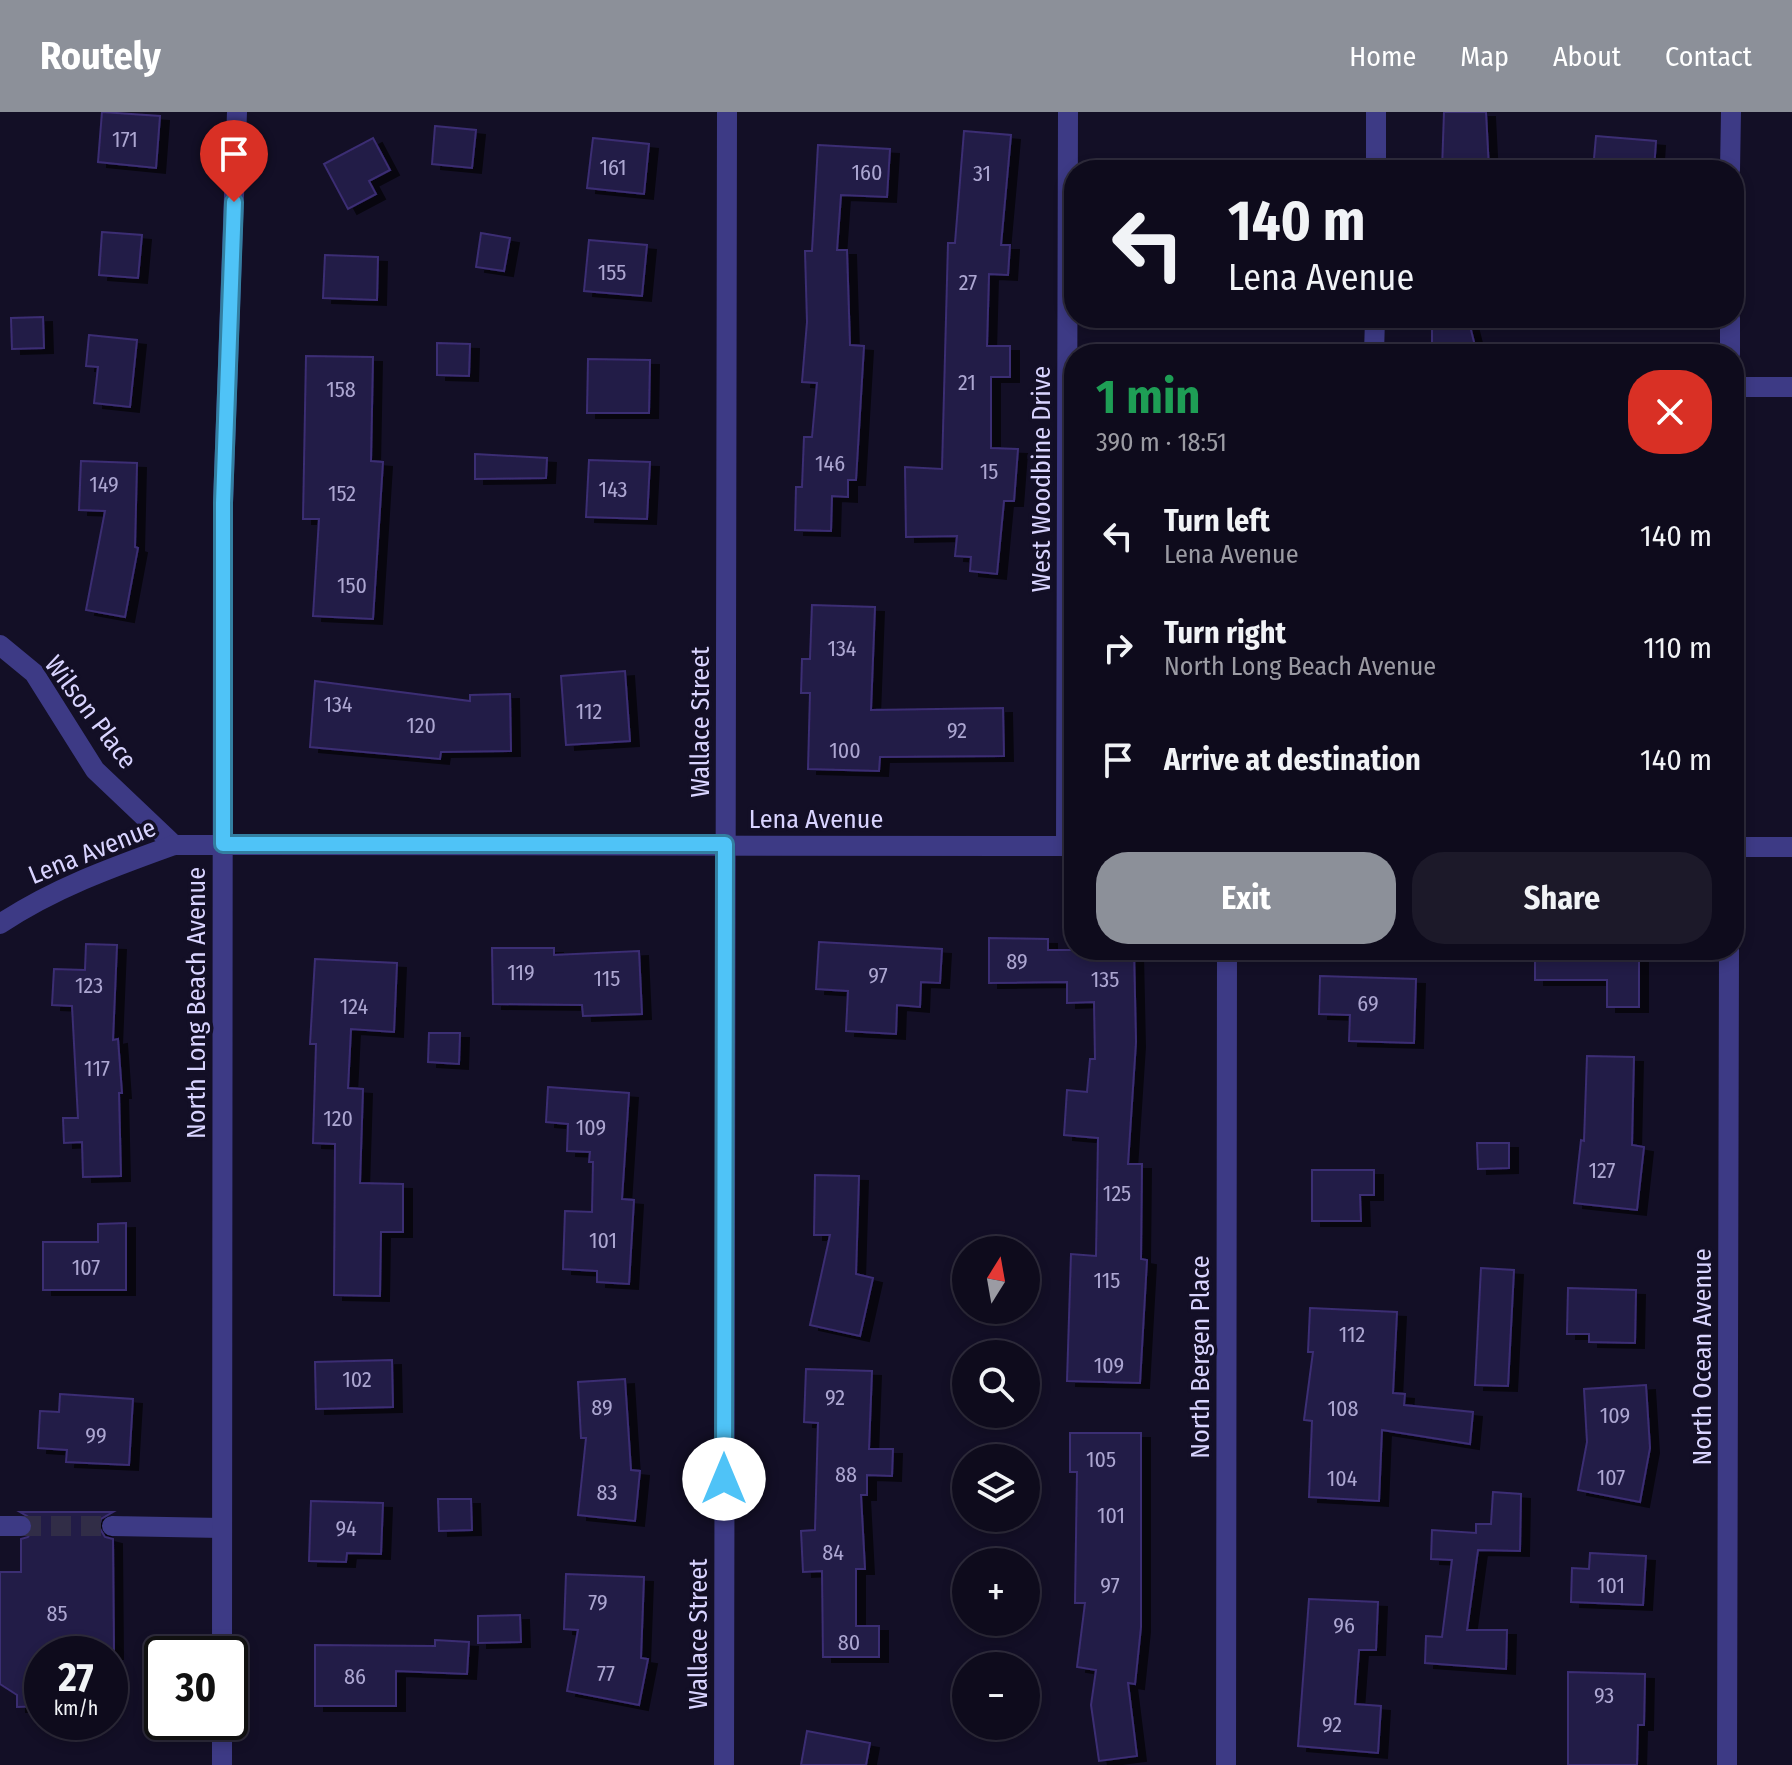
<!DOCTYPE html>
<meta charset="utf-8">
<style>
:root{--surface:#0e0b1c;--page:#1c1929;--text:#f1f3f6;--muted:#9b9ba3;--line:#2e2b3b;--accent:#8c9099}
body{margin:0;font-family:"Fira Sans Condensed",sans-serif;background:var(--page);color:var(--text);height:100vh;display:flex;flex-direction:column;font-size:30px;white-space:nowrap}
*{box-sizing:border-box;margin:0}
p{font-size:26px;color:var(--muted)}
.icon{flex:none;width:44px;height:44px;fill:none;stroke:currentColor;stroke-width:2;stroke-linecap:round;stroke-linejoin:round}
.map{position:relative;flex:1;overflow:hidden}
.drawer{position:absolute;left:1064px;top:232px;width:680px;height:616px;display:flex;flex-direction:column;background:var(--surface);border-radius:32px;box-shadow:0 4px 12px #0003,0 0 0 2px var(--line)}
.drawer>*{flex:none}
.top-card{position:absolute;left:1064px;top:48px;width:680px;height:168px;border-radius:32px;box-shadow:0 4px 12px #0003,0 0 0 2px var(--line);background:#0e0b1c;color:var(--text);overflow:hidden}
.needle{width:52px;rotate:11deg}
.fabs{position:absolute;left:952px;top:1124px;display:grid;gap:16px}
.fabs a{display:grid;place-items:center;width:88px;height:88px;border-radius:50%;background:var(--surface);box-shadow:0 4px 12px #0003,0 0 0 2px var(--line);font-size:40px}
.speed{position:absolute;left:24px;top:1524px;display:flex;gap:16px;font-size:40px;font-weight:700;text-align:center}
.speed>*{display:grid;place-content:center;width:104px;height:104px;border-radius:50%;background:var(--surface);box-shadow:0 4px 12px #0003,0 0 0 2px var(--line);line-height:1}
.speed small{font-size:20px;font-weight:400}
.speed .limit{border:4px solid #111;border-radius:12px;background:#fff;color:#111}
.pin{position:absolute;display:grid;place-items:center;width:68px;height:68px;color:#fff;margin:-82px -34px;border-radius:50% 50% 50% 0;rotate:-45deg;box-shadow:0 0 8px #0007}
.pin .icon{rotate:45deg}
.me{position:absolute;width:88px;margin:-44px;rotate:0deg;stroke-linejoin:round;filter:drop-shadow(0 0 6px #0008)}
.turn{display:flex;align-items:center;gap:28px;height:168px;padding:0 32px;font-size:36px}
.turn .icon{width:104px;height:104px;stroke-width:2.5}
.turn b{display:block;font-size:56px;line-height:68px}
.round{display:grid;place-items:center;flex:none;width:84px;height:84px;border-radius:32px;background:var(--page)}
.headline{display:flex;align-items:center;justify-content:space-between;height:136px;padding:0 32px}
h1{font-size:48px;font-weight:700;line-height:60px;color:#1e9e55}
.cta{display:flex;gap:16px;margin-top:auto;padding:16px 32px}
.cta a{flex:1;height:92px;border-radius:32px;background:var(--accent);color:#fff;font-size:32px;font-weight:700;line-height:92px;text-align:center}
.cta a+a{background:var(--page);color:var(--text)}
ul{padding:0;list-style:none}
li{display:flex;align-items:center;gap:24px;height:112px;padding:0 32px}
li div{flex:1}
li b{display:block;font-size:30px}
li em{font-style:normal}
header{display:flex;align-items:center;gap:48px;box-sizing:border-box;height:112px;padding:0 40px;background:var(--accent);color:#fff}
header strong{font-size:38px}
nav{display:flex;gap:44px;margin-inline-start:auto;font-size:28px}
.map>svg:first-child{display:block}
</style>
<header>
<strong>Routely</strong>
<nav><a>Home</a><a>Map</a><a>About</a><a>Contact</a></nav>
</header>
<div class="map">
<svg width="1792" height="1653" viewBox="0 0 1792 1653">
<defs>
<filter id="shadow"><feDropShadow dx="9" dy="5" stdDeviation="0" flood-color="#0009"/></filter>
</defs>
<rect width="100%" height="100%" fill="#130f26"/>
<g fill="#241b47" stroke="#3b2d73" stroke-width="2" filter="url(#shadow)">
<polygon points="102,0 160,4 156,56 98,50"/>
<polygon points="1444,0 1486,0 1489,58 1442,58"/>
<polygon points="435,14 476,18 472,56 432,52"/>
<polygon points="964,19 1011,23 1001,133 1010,133 1008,163 989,162 987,234 1010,234 1010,265 991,265 991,336 1018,337 1014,389 1004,389 997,462 970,459 971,445 955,444 957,424 906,425 905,355 942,357 948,131 955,131"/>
<polygon points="1596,24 1656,29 1654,58 1593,58"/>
<polygon points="373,26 390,58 369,69 376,82 348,97 324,52"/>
<polygon points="593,26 649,32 644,82 587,76"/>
<polygon points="818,33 890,37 887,85 841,83 837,138 847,138 850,233 864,234 856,368 848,368 848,385 832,384 831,419 795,418 796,375 802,375 804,325 812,325 817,271 802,270 807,210 805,139 812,139"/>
<polygon points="102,120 142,123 138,166 99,163"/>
<polygon points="481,121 510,126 504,159 476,155"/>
<polygon points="589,128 647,133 642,184 584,179"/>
<polygon points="325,143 378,145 377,188 323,186"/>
<polygon points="43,205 44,236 12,237 11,206"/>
<polygon points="1432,206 1468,206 1477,242 1432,242"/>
<polygon points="89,223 137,228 130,295 94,291 98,255 86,254"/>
<polygon points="437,231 470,232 469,264 437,263"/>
<polygon points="306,244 373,245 371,349 383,350 373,507 313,504 319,407 303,407"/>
<polygon points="588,247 650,248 649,301 587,301"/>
<polygon points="475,342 547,346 546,366 475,367"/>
<polygon points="589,348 650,350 647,407 586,405"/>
<polygon points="81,349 137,351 135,435 138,436 125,505 86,498 105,399 79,398"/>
<polygon points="812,493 875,495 871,598 1003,596 1004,644 880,645 879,659 808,657 810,581 801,581 802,547 810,547"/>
<polygon points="625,559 630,629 566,633 561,564"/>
<polygon points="315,569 470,589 470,583 510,582 511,639 441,640 440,647 310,635"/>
<polygon points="989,826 1048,827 1048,838 1134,838 1136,930 1128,1052 1142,1052 1141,1147 1147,1148 1140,1271 1067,1269 1071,1142 1096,1144 1098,1026 1064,1023 1067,978 1087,980 1090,947 1095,947 1094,890 1067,891 1067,870 989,871"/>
<polygon points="819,830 942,837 940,871 921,870 920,895 897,893 896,922 846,919 848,879 816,877"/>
<polygon points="86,832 117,833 113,928 118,927 122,981 119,981 121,1064 83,1065 82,1030 64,1031 63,1006 78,1006 72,894 52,893 54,857 85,858"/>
<polygon points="492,836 554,836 554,843 639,839 642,902 583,904 582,893 493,892"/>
<polygon points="1535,838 1639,838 1639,895 1607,895 1607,868 1535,868"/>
<polygon points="315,847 397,851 394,920 351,917 348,976 363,977 360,1071 403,1072 403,1120 381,1120 380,1184 334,1183 335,1032 313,1031 316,932 310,932"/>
<polygon points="1320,864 1416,867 1414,931 1349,929 1350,903 1319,902"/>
<polygon points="429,921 460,921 459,952 428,950"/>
<polygon points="1587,944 1634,945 1632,1033 1644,1035 1637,1098 1574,1091 1581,1028 1584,1029"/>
<polygon points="548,975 629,981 622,1087 634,1088 629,1172 597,1170 597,1159 563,1157 565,1099 592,1100 593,1050 589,1050 590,1040 567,1039 568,1012 546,1010"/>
<polygon points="1477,1031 1509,1031 1509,1056 1478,1057"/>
<polygon points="1312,1058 1374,1058 1374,1083 1360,1083 1361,1109 1312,1109"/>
<polygon points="815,1063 859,1064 856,1162 873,1166 860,1224 810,1213 830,1123 814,1123"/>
<polygon points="126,1111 126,1178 43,1178 43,1130 98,1130 98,1112"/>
<polygon points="1481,1156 1514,1158 1508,1274 1475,1273"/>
<polygon points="1568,1176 1636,1178 1635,1231 1589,1230 1589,1222 1567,1222"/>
<polygon points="1310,1196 1397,1200 1393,1281 1405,1282 1404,1293 1473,1300 1470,1332 1382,1318 1379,1389 1309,1385 1312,1309 1304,1308 1313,1240 1308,1240"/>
<polygon points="392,1248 393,1295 316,1297 315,1250"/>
<polygon points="806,1257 872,1259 869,1337 893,1337 892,1364 867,1363 867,1383 861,1383 865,1457 856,1457 856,1514 879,1514 879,1545 823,1545 822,1459 803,1460 801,1419 815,1418 818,1311 804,1310"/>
<polygon points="625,1267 631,1358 640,1359 635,1409 578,1403 586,1326 581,1326 578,1270"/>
<polygon points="1646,1273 1650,1336 1640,1390 1578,1378 1587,1330 1584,1277"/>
<polygon points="60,1282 133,1287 129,1353 66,1350 67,1338 38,1336 40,1299 59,1300"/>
<polygon points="1070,1321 1141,1321 1141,1515 1135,1572 1128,1571 1137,1644 1099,1649 1091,1593 1096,1558 1077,1555 1085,1491 1075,1491 1077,1360 1070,1360"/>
<polygon points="1493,1380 1521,1382 1520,1439 1478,1438 1467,1518 1507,1518 1506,1557 1425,1551 1426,1524 1442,1525 1452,1448 1431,1447 1432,1418 1476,1421 1476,1412 1491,1412"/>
<polygon points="438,1387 471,1387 472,1418 439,1419"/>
<polygon points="311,1389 383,1391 381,1442 347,1441 346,1450 309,1449"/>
<polygon points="20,1400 113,1400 101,1407 99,1415 105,1425 113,1427 114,1542 42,1542 42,1594 17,1595 17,1583 0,1572 0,1460 21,1460 21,1427 28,1425 34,1415 32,1407"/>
<polygon points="1590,1441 1646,1444 1643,1493 1571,1490 1572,1456 1589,1457"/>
<polygon points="566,1462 644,1465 641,1546 648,1547 639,1593 567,1579 578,1518 564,1517"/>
<polygon points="1309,1487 1378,1490 1376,1538 1359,1538 1355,1592 1381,1594 1378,1641 1298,1634"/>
<polygon points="520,1503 521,1530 478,1531 478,1504"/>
<polygon points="435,1528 469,1530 467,1562 396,1559 396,1594 315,1594 315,1533 435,1534"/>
<polygon points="1568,1560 1645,1562 1644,1613 1638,1613 1637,1653 1568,1653"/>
<polygon points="807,1619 870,1631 866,1653 801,1653"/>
</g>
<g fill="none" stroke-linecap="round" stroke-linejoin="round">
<polyline stroke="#312d47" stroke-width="20" stroke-dasharray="20 10" stroke-linecap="butt" points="21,1414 112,1414"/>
<g stroke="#3d3a85" stroke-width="20">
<polyline points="1376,58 1376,0"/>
<polyline points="1730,58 1731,0"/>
<polyline points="1374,242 1375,206"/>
<polyline points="1730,242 1730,206"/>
<polyline points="1734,275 1792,275"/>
<polyline points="0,533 34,561 95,658 174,733"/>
<polyline points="1066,734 1068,0"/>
<polyline points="1734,735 1792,735"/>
<path d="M 0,812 C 54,776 113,755 174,733 L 1074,734"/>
<polyline points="0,1414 21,1414"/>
<polyline points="112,1414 222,1416"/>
<polyline points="222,1542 223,391 237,0"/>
<polyline points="222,1653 222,1610"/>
<polyline points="724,1653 727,0"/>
<polyline points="1226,1653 1227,838"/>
<polyline points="1727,1653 1729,838"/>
</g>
</g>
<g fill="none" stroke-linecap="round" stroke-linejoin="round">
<defs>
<polyline id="route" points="234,90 223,391 223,732 725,732 724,1367"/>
</defs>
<use href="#route" stroke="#337fa1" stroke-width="20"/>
<use href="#route" stroke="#4fc3f7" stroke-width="14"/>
</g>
<g text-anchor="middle" stroke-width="7" stroke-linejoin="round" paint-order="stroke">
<g font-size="22" fill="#aca6d1">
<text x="125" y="35">171</text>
<text x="613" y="63">161</text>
<text x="867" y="68">160</text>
<text x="982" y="69">31</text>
<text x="612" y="168">155</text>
<text x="968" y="178">27</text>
<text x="967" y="278">21</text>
<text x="341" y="285">158</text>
<text x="830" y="359">146</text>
<text x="989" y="367">15</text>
<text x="104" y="380">149</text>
<text x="613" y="385">143</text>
<text x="342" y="389">152</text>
<text x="352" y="481">150</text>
<text x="842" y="544">134</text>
<text x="338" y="600">134</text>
<text x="589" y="607">112</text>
<text x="421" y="621">120</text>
<text x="957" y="626">92</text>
<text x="845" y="646">100</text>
<text x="1017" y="857">89</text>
<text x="521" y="868">119</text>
<text x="878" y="871">97</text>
<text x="607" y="874">115</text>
<text x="1105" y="875">135</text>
<text x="89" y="881">123</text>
<text x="1368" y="899">69</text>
<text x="354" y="902">124</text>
<text x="97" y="964">117</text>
<text x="338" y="1014">120</text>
<text x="591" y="1023">109</text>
<text x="1602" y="1066">127</text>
<text x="1117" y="1089">125</text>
<text x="603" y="1136">101</text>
<text x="86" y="1163">107</text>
<text x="1107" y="1176">115</text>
<text x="1352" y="1230">112</text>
<text x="1109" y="1261">109</text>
<text x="357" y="1275">102</text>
<text x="835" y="1293">92</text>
<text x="602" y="1303">89</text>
<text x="1343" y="1304">108</text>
<text x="1615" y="1311">109</text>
<text x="96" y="1331">99</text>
<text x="1101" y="1355">105</text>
<text x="846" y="1370">88</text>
<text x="1611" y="1373">107</text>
<text x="1342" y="1374">104</text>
<text x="607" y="1388">83</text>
<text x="1111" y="1411">101</text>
<text x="346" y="1424">94</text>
<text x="833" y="1448">84</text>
<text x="1110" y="1481">97</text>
<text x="1611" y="1481">101</text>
<text x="598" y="1498">79</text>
<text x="57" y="1509">85</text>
<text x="1344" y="1521">96</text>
<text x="849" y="1538">80</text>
<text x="606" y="1569">77</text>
<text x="355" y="1572">86</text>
<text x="1604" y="1591">93</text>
<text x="1332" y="1620">92</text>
</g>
<g font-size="26" fill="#d9d4ff" stroke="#130f26">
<text transform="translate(1041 367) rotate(-90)" y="9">West Woodbine Drive</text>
<text transform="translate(91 600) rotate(53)" y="9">Wilson Place</text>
<text transform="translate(700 610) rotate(-90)" y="9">Wallace Street</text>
<text x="816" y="716">Lena Avenue</text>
<text transform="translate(92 739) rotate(-22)" y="9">Lena Avenue</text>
<text transform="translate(196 891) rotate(-90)" y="9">North Long Beach Avenue</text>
<text transform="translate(1200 1245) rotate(-90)" y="9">North Bergen Place</text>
<text transform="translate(1702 1245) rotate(-90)" y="9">North Ocean Avenue</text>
<text transform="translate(698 1522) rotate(-90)" y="9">Wallace Street</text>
</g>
</g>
</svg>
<div class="fabs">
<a><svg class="needle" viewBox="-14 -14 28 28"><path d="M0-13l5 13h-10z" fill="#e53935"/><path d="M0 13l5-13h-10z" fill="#9b9ba3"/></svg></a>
<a><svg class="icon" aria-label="search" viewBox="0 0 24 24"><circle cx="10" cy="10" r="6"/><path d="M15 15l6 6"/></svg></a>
<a><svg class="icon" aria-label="layers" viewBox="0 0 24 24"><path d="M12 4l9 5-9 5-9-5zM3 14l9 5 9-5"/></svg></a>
<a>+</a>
<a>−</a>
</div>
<div class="speed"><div>27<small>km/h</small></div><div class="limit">30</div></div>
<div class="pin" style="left:234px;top:90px;background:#d93025"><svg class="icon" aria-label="arrive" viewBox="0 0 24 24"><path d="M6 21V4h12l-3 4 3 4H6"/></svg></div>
<svg class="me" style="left:724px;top:1367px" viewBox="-20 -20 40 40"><circle r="19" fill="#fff"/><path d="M0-13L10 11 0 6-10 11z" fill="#4fc3f7"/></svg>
<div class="top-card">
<div class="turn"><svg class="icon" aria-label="left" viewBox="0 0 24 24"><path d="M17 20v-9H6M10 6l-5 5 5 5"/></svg><div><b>140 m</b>Lena Avenue</div></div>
</div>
<section class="drawer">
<div class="headline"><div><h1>1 min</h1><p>390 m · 18:51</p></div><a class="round" style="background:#d93025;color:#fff"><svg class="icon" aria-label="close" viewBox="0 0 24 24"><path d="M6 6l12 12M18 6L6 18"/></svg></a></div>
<ul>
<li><svg class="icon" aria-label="left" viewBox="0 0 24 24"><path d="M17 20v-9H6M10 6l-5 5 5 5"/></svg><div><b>Turn left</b><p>Lena Avenue</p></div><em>140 m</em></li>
<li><svg class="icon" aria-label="right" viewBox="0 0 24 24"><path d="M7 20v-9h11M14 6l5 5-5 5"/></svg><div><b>Turn right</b><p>North Long Beach Avenue</p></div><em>110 m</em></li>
<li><svg class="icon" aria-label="arrive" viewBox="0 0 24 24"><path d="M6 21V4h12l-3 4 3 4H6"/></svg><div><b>Arrive at destination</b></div><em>140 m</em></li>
</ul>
<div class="cta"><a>Exit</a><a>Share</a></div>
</section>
</div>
